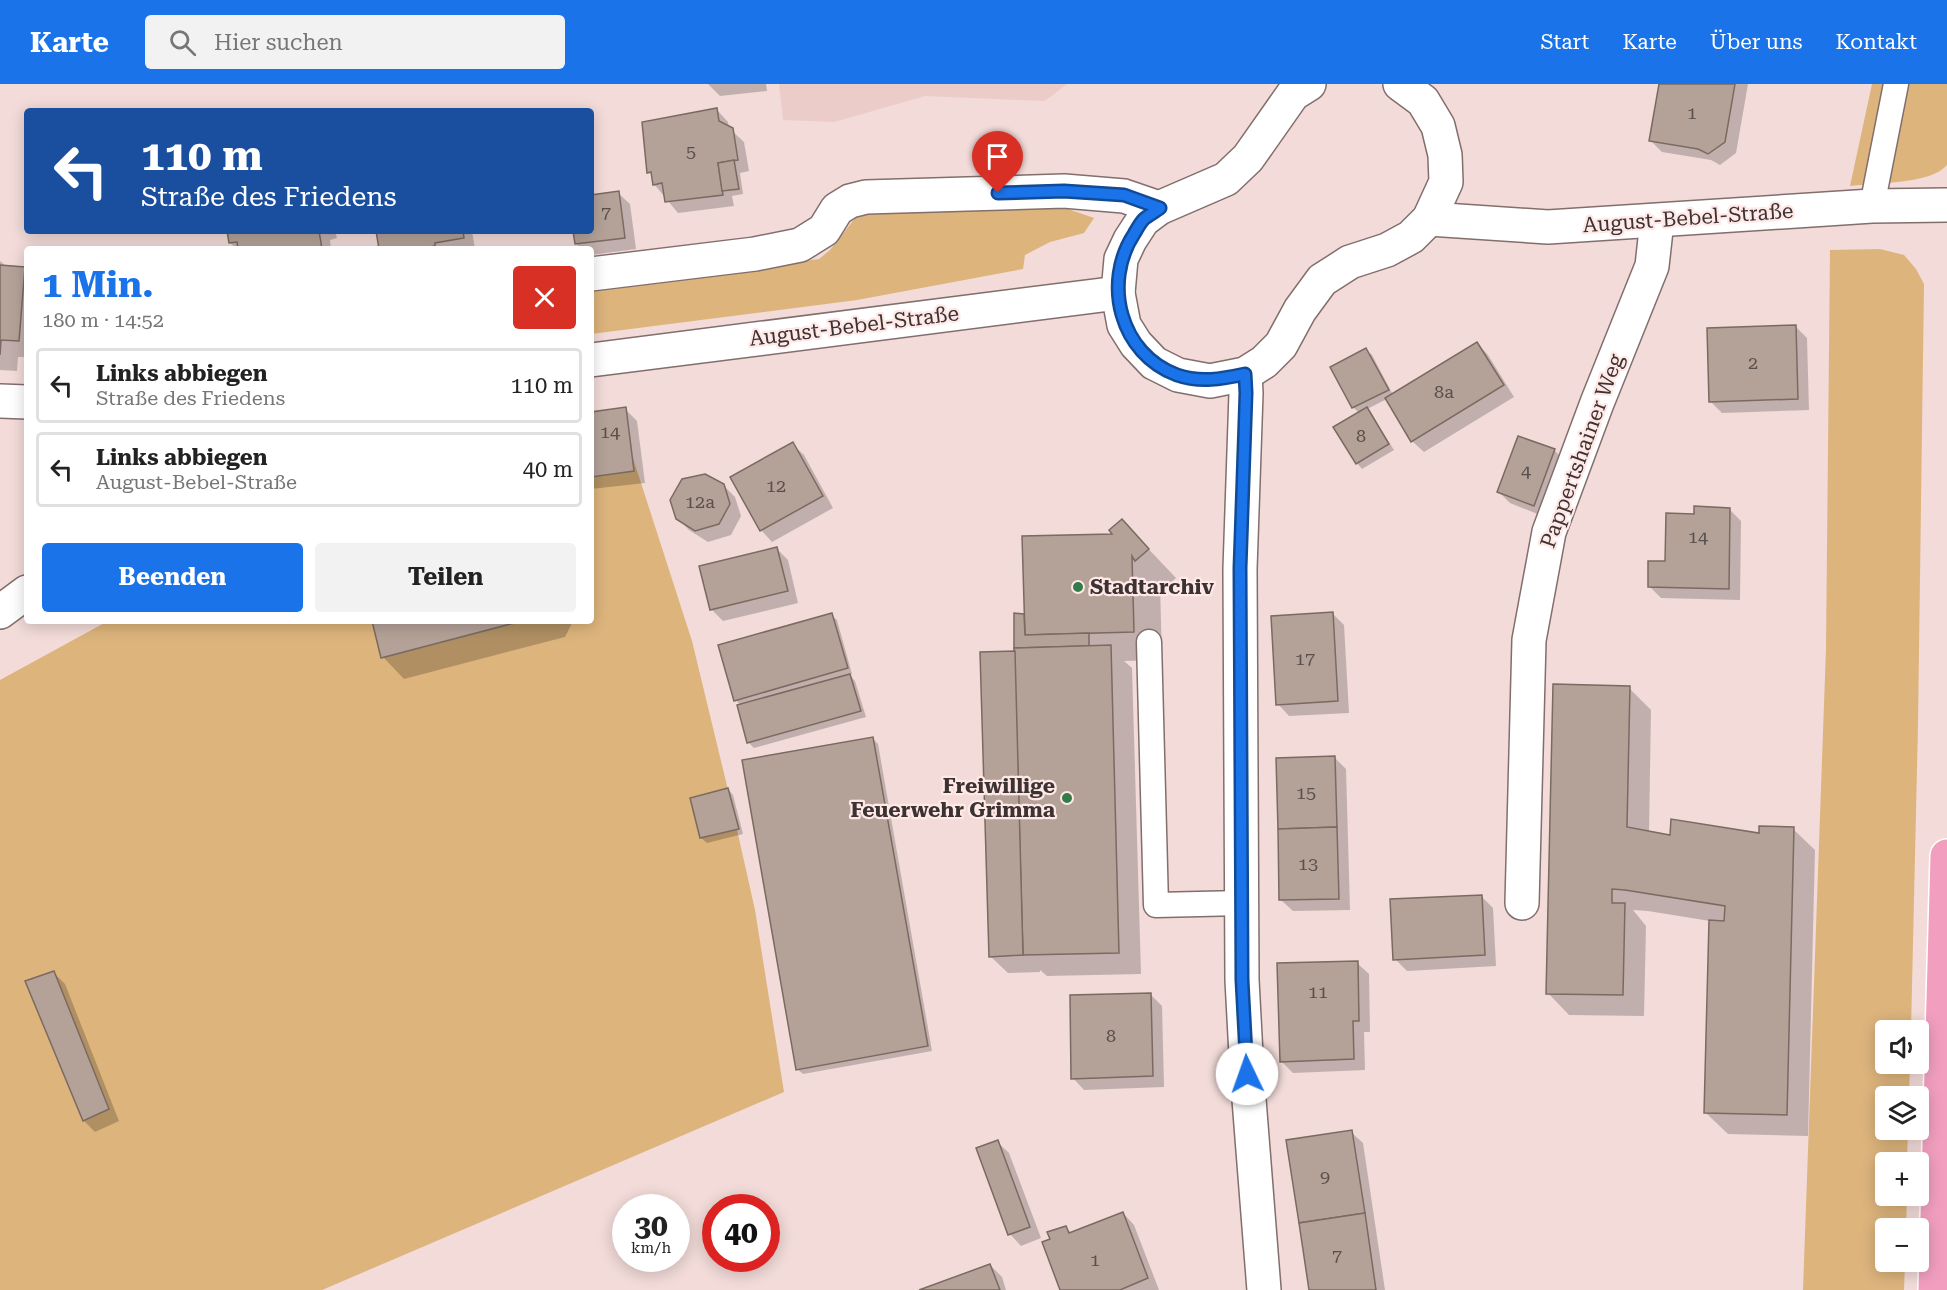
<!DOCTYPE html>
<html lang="de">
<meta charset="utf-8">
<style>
:root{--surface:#fff;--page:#f2f2f2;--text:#222;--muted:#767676;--line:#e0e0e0;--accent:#1a73e8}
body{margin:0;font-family:"Roboto Serif",serif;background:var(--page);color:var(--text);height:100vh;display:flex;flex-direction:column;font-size:22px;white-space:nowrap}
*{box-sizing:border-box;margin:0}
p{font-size:20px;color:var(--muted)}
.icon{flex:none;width:33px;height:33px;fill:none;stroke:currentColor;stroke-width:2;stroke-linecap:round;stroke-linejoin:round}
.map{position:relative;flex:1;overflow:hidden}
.sheet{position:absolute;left:24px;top:162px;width:570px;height:378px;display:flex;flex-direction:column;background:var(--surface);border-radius:6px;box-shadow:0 3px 15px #0003}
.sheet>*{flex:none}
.hud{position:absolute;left:24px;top:24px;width:570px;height:126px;border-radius:6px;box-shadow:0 3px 15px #0003;background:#1a4fa0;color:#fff;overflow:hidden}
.tools{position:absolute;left:1875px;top:936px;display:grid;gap:12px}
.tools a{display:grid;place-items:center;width:54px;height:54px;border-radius:6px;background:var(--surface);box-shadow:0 3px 15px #0003;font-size:30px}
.speed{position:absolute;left:612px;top:1110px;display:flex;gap:12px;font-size:30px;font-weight:700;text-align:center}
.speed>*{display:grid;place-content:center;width:78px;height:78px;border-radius:50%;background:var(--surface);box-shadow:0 3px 15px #0003;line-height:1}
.speed small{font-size:15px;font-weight:400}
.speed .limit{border:9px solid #d22;background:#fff;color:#111}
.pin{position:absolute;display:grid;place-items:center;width:51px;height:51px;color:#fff;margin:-62px -26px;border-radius:50% 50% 50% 0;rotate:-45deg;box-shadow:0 0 6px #0007}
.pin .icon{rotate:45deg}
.me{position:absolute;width:66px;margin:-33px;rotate:357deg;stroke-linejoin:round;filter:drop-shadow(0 0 4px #0008)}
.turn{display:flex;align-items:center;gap:21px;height:126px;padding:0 18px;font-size:27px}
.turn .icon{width:78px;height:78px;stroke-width:2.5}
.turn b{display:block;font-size:42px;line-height:51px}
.round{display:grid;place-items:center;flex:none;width:63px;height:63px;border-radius:6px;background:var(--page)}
.overview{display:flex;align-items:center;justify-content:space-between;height:102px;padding:0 18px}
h1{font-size:36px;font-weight:700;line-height:45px;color:var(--accent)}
.action{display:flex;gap:12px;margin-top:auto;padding:12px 18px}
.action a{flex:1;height:69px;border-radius:6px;background:var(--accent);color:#fff;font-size:24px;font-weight:700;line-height:69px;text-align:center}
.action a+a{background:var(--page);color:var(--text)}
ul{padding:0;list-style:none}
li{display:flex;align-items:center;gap:18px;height:75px;margin:0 12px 9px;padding:0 6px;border:3px solid var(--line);border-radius:6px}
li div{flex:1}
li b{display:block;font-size:22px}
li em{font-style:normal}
header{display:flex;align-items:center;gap:36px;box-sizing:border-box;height:84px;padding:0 30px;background:var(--accent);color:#fff}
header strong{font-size:28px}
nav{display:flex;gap:33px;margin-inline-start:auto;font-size:21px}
.search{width:420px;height:54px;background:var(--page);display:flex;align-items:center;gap:15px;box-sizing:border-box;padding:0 21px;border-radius:6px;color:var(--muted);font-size:22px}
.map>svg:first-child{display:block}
</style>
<header>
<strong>Karte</strong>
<div class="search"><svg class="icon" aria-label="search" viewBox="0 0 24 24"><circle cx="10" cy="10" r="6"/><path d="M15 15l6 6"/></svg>Hier suchen</div>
<nav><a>Start</a><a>Karte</a><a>Über uns</a><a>Kontakt</a></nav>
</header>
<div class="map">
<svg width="1947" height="1206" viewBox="0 0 1947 1206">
<rect width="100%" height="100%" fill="#f2dbd9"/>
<polygon fill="#ebccc9" points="779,0 1067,0 1045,17 925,12 834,38 783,36"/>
<g fill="#ddb47c">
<path d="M 1872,0 L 1947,0 L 1947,81 C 1932,100 1874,99 1850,102 Z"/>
<polygon points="1062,123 1094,134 1084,149 1050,158 1025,171 1023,185 857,216 591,250 591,206 819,175 830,166 859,129"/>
<polygon points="1880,165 1904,171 1916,185 1924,200 1918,640 1911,946 1886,946 1886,980 1910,980 1909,1012 1886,1012 1886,1046 1908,1046 1907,1078 1886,1078 1886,1112 1907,1112 1906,1144 1886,1144 1886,1178 1905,1178 1904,1206 1803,1206 1826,565 1830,166"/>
<polygon points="631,368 692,557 729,710 755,826 784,1008 322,1206 0,1206 0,596 108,537 591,537 591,372"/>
</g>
<g fill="#0003">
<polygon points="766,0 767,7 720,12 708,0"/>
<polygon points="1660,0 1748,0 1736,69 1720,81 1711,76 1662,68 1651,57"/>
<polygon points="717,26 728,38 729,44 744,58 749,87 740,89 743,110 732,112 734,122 678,129 654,100 653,92 649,88"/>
<polygon points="618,109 630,120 636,165 591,171 591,165 582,165 576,160 575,147 591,147 591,112"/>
<polygon points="228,147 335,147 337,154 330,156 331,165 237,165 230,159"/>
<polygon points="377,147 472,147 475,165 380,165"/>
<polygon points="0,177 7,183 24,184 27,187 27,273 18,273 17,287 0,286"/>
<polygon points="1796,243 1807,254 1809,326 1722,329 1710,317"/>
<polygon points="1477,259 1488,271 1514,313 1424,368 1412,357 1387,315 1367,325 1372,331 1394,366 1362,385 1357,379 1359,329 1353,323 1332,283 1366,266 1372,271 1393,311"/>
<polygon points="625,325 637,337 645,399 591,405 591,329"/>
<polygon points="792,360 804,371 833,424 772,458 761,446"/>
<polygon points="1554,366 1566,378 1545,433 1510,419 1499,408"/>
<polygon points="723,401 735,413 741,432 731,451 708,458 689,446 677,434"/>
<polygon points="1729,425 1741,437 1740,516 1661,514 1649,502 1695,432"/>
<polygon points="1122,437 1176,494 1165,504 1160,499 1162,576 1124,577 1132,584 1141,890 1047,892 1040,886 1040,888 1008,889 990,872 1016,569 1023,531 1026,534 1115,451"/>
<polygon points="776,464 788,476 798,519 723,537 711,525"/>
<polygon points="1333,530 1344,541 1349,629 1289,632 1278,620"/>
<polygon points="831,531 837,536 852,590 849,590 855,597 866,633 754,664 749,659 738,622 741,622 736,616"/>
<polygon points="373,537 573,537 565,553 404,595 383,573"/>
<polygon points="1629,604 1651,626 1649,749 1672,753 1760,751 1793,745 1815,766 1808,1052 1728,1050 1706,1029 1710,837 1648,827 1633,826 1646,842 1644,932 1569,931 1548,909"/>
<polygon points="873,655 878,660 932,967 803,990 797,985"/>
<polygon points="1335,674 1346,685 1350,826 1293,827 1281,816"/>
<polygon points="728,705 733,711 743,750 707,759 701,754"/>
<polygon points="1481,812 1493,824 1496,882 1407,887 1395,875"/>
<polygon points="1357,879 1369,890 1370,948 1364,948 1365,986 1293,989 1281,977"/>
<polygon points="53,888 65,900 119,1037 95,1048 84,1037"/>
<polygon points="1151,911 1162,922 1164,1003 1084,1006 1073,994"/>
<polygon points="1351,1048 1363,1059 1385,1206 1310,1206"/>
<polygon points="997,1058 1009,1069 1041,1154 1021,1162 1010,1150"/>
<polygon points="1123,1129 1134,1141 1159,1206 1061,1206 1052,1156 1066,1144 1071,1149"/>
<polygon points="990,1181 1002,1193 1006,1206 924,1206"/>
</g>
<g fill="#b4a298" stroke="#7b6a61" stroke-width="1.5">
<polygon points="1659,0 1735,0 1725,58 1708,70 1698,65 1649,57"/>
<polygon points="717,24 719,37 733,44 738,76 718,79 723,111 665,118 662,99 653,101 651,88 647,89 642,38"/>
<polygon points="734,76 739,105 722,107 718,79"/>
<polygon points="619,107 625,154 575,160 573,147 591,147 591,111"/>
<polygon points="227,147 319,147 322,165 238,165 237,158 229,159"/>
<polygon points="376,147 463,147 464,154 435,159 435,162 421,165 379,165"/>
<polygon points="0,181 25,183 19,257 1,256 0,271"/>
<polygon points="1796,241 1798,315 1709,318 1707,244"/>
<polygon points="1477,258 1504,301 1411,358 1385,314"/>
<polygon points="1366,264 1389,306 1352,324 1330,283"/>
<polygon points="626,323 634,387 591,393 591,328"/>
<polygon points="1367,323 1389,360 1356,380 1333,343"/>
<polygon points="1518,352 1555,365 1534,422 1497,408"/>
<polygon points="793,358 823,412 760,447 730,393"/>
<polygon points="705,390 724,400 730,420 719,440 695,447 676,435 670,416 682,395"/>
<polygon points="1694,422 1730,424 1729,505 1648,503 1648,477 1665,477 1666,429 1694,430"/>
<polygon points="1122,435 1149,465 1135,477 1132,472 1134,548 1025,551 1022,452 1112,450 1109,446"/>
<polygon points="777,463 788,507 710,526 699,482"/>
<polygon points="1333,528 1338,617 1276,621 1271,532"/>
<polygon points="832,529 848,584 734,617 718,561"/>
<polygon points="1014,529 1024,530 1025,551 1089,549 1089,562 1014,564"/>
<polygon points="372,537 522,537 381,574"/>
<polygon points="1111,561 1119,869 1023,871 1014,564"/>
<polygon points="1015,567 1023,871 989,873 980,568"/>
<polygon points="850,590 861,627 747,659 737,621"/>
<polygon points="1553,600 1630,602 1627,743 1670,751 1671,735 1759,749 1759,742 1794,743 1787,1031 1704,1029 1709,836 1724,837 1725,822 1625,806 1612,805 1612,819 1625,819 1623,911 1546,910"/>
<polygon points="873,653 928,962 796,986 742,676"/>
<polygon points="1335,672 1337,743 1278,745 1276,674"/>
<polygon points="728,704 739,745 700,754 690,714"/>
<polygon points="1337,743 1339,815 1279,816 1278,745"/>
<polygon points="1482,811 1485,871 1393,876 1390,815"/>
<polygon points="1358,877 1359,937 1353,937 1354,975 1280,978 1277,879"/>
<polygon points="54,887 109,1025 83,1037 25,897"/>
<polygon points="1151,909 1153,992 1071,995 1070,911"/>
<polygon points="1352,1046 1365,1129 1299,1139 1286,1056"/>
<polygon points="998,1056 1030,1143 1008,1151 976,1064"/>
<polygon points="1123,1128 1148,1194 1120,1206 1060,1206 1042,1158 1050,1155 1047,1148 1066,1142 1069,1149"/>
<polygon points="1365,1129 1376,1206 1309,1206 1299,1139"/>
<polygon points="990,1180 1000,1206 919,1206"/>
</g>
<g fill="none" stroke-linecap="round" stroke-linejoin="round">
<defs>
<g id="service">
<polyline points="1872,122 1896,0"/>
<polyline points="1149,558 1156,821 1242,819"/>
</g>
<g id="minor">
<polyline points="1429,135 1548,143 1872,122 1947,121"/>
<polyline points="591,190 755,170 800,161 824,146 837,125 850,117 866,113 1064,107 1124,112 1159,124"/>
<polyline points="591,276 1118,209"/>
<polyline points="0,317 27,318"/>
<polyline points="0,528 27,508"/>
<polyline points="1522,819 1529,556 1549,448 1597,319 1652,182 1657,137"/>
</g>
<g id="tertiary">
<polyline points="1309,0 1293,10 1248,74 1226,95 1159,124 1143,136 1130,156 1121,175 1118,209 1124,241 1136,260 1154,279 1178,291 1210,297 1245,290 1264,278 1281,261 1300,226 1322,196 1350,178 1387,166 1411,153 1429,135 1446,98 1445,71 1438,42 1423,17 1400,0"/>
<polyline points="1245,290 1246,309 1240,485 1242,896 1247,990 1264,1206"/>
</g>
<polyline id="primary" points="1935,1206 1947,772"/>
</defs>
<use href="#service" stroke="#826e6c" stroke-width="27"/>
<use href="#minor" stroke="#826e6c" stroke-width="36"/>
<use href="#tertiary" stroke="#826e6c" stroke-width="36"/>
<use href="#primary" stroke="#fff" stroke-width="36"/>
<use href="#service" stroke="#fff" stroke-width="24"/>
<use href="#minor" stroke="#fff" stroke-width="33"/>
<use href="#tertiary" stroke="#fff" stroke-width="33"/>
<use href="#primary" stroke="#f29fbf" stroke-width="33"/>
</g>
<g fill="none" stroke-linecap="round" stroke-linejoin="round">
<defs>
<path id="route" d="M 998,109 L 1064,107 L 1124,111 L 1160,124 C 1155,128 1149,131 1144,135 C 1140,139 1137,145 1134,150 C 1102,199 1120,270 1177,291 C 1200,299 1222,295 1245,290 L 1246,309 L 1240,484 L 1242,896 L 1247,990"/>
</defs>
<use href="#route" stroke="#114b97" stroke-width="15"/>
<use href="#route" stroke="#1a73e8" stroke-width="10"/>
</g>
<g fill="#337c49" stroke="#ffe8e6" stroke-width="2">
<circle cx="1078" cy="503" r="6"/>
<circle cx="1067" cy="714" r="6"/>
</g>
<g text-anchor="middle" stroke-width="4.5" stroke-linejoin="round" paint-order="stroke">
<g font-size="18" fill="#594f4c">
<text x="1692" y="35">1</text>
<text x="691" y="74">5</text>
<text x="606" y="135">7</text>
<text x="1753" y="285">2</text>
<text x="1444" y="314">8a</text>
<text x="610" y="354">14</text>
<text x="1361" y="358">8</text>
<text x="1526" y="393">4</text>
<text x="776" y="408">12</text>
<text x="700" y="424">12a</text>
<text x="1698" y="459">14</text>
<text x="1305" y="581">17</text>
<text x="1306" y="715">15</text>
<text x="1308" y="786">13</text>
<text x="1318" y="914">11</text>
<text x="1111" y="958">8</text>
<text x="1325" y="1099">9</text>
<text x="1337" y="1178">7</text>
<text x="1095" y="1182">1</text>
</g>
<g font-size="21" fill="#3b3332" stroke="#ffe8e6">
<text transform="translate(1688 134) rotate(-4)" y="7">August-Bebel-Straße</text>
<text transform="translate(854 242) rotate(-7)" y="7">August-Bebel-Straße</text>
<text transform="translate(1582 367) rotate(-70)" y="7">Pappertshainer Weg</text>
</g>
<g font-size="21" font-weight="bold" fill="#3b3332" stroke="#ffe8e6" text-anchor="start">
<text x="1090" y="510">Stadtarchiv</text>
<text x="1055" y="709" text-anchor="end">Freiwillige<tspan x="1055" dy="24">Feuerwehr Grimma</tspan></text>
</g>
</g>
</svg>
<div class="tools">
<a><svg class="icon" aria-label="sound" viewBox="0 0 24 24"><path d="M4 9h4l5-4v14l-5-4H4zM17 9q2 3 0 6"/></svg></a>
<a><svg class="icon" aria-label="layers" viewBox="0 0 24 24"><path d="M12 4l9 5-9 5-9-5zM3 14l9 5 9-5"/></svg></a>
<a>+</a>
<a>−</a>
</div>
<div class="speed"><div>30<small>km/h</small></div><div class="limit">40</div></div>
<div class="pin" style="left:998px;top:109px;background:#d93025"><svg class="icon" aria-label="arrive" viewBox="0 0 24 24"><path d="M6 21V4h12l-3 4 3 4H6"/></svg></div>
<svg class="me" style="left:1247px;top:990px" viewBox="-20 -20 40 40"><circle r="19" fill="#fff"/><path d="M0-13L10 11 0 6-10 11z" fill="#1a73e8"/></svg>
<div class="hud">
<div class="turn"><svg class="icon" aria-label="left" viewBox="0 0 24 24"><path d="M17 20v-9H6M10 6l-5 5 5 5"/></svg><div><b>110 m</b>Straße des Friedens</div></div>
</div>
<section class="sheet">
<div class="overview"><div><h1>1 Min.</h1><p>180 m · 14:52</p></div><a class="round" style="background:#d93025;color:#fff"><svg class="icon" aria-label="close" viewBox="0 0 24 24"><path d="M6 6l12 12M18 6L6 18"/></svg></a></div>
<ul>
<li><svg class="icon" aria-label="left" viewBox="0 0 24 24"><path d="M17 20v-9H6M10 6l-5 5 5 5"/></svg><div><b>Links abbiegen</b><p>Straße des Friedens</p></div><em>110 m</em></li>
<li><svg class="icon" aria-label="left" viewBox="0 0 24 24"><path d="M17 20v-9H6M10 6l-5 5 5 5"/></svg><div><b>Links abbiegen</b><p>August-Bebel-Straße</p></div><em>40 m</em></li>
</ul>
<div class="action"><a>Beenden</a><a>Teilen</a></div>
</section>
</div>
